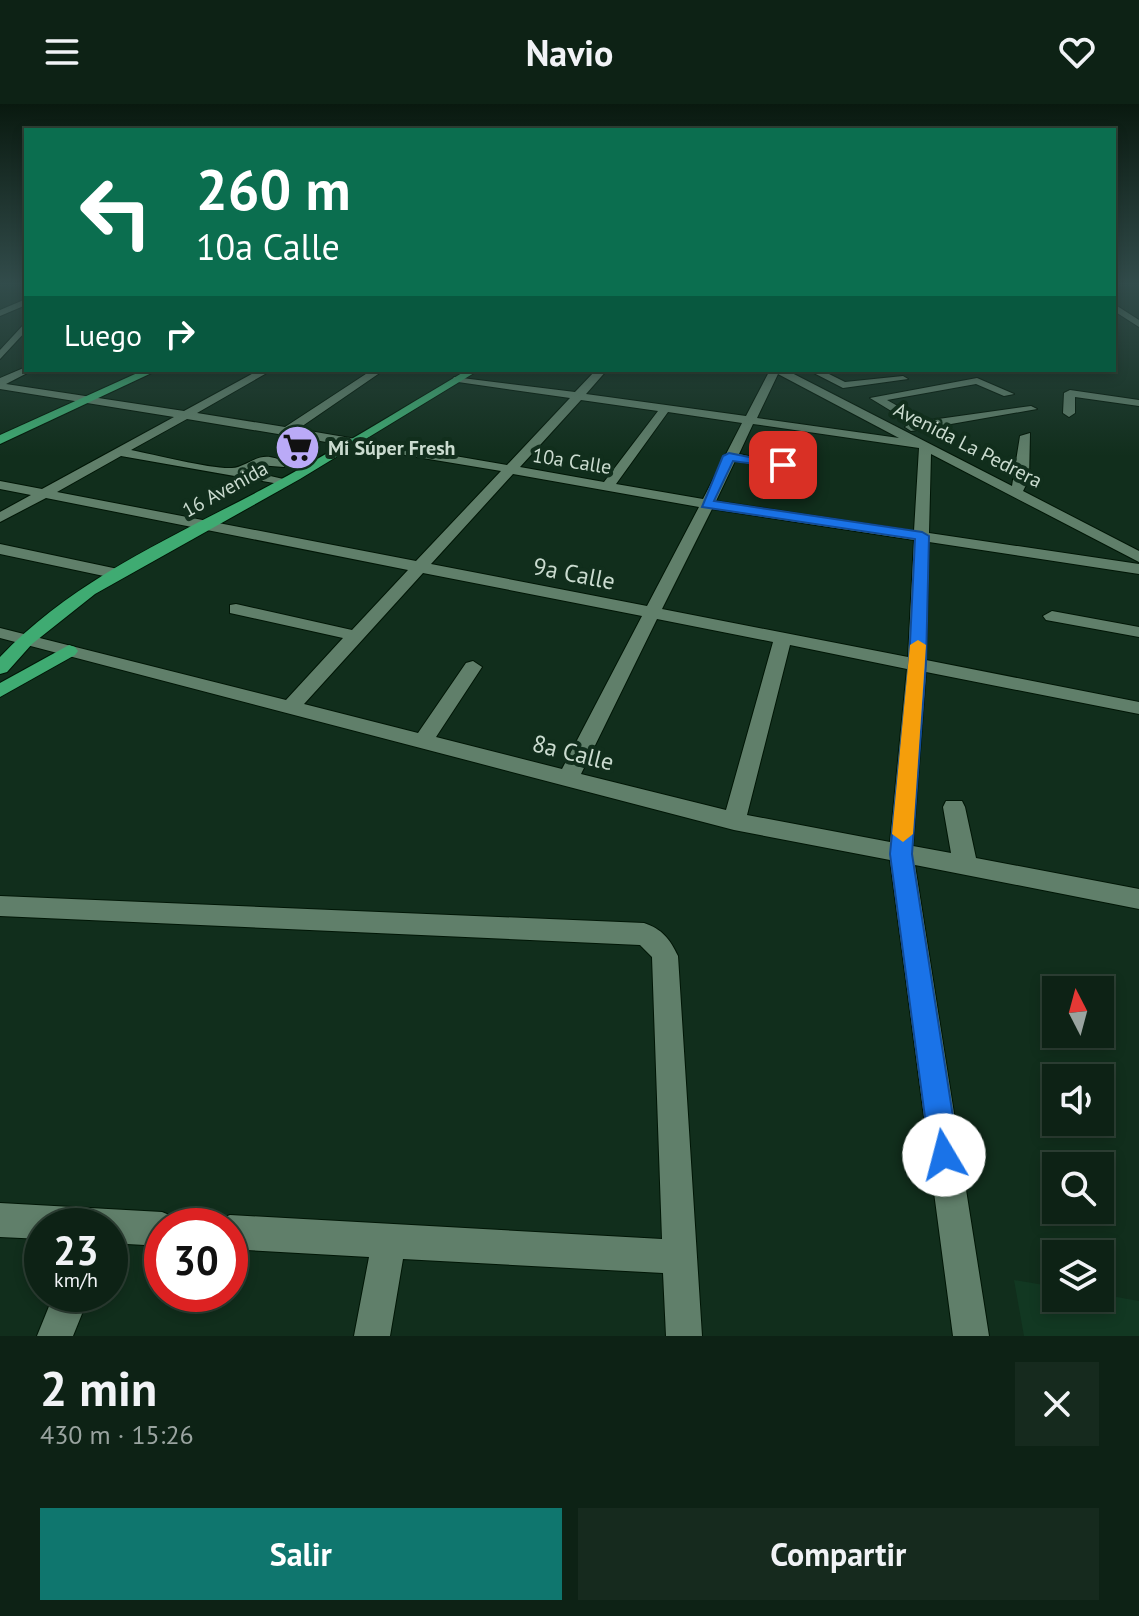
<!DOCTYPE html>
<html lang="es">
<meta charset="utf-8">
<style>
:root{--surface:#0d2215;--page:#162a1e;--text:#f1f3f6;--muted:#9aa4a0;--line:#2d3f34;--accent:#0f766e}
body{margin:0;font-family:"PT Sans",sans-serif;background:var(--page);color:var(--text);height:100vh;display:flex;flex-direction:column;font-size:30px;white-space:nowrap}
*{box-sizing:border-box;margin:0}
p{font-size:26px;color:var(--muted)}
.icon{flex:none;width:44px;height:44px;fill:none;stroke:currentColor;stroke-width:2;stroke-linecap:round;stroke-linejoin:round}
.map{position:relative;height:1232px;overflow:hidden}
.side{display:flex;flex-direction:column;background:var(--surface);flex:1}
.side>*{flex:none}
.banner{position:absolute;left:24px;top:24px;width:1092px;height:244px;border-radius:0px;box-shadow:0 4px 12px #0003,0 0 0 2px var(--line);background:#0b6e4f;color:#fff;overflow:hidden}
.needle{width:52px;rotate:354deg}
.buttons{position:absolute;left:1042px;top:872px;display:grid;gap:16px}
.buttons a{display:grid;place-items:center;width:72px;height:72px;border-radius:0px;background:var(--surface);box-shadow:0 4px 12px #0003,0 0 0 2px var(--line);font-size:40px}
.speed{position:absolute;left:24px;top:1104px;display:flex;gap:16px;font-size:40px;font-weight:700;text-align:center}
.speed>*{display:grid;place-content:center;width:104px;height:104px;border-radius:50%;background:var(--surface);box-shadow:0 4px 12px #0003,0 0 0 2px var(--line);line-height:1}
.speed small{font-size:20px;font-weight:400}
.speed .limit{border:12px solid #d22;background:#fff;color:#111}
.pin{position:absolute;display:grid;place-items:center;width:68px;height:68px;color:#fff;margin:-34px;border-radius:16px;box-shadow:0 4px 12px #0006}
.me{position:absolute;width:88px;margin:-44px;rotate:352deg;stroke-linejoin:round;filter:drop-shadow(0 0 6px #0008)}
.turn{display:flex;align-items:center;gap:28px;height:168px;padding:0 40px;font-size:36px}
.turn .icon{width:104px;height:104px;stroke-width:2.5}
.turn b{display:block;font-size:56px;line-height:68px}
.then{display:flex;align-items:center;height:76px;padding:0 40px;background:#0003;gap:16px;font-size:30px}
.round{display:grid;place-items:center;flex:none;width:84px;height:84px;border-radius:0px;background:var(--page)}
.summary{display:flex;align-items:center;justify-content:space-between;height:136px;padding:0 40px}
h1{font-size:48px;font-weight:600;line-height:60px}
.primary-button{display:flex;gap:16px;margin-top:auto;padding:16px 40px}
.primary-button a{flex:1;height:92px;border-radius:0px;background:var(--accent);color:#fff;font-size:32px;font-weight:600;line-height:92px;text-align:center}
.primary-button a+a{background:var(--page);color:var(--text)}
header{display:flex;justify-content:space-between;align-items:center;height:104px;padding:0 40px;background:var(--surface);font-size:36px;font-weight:600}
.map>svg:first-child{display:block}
</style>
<header><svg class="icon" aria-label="menu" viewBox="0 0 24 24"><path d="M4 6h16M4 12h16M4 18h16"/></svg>Navio<svg class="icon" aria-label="heart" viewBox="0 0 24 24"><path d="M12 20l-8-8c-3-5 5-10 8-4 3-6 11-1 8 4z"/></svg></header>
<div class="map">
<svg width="1139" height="1232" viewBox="0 0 1139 1232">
<rect width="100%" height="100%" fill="#112e1c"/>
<polygon fill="#123822" points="1014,1176 1056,1183 1056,1194 1100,1194 1100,1190 1139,1197 1139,1232 1024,1232"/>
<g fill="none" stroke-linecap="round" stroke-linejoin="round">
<defs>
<g id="minor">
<polygon points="26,195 26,201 0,212 0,206"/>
<polygon points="1114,200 1139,216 1139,223 1114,207"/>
<polygon points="26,218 26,227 0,255 0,246"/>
<path d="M 26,263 L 33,266 L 6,280 L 184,307 L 259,266 L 272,266 L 197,309 L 285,323 L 372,266 L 384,266 L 298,325 L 507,361 L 570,294 L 458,278 L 453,275 L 454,273 L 575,288 L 596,266 L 607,266 L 586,290 L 746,312 L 770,266 L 786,266 L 1012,382 L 1020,332 L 1030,329 L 1029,375 L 1023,387 L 1139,447 L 1139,458 L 931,350 L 929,429 L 1139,460 L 1139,470 L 929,438 L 926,556 L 1139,598 L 1139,610 L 926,568 L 913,742 L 951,749 L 943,703 L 946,697 L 962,697 L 965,703 L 976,754 L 1139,785 L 1139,805 L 915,761 L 989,1232 L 953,1232 L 890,756 L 734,726 L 0,534 L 0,524 L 286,596 L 343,534 L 230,509 L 230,501 L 236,500 L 352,526 L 408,466 L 46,394 L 0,418 L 0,408 L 31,391 L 0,385 L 0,377 L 42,385 L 174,313 L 0,285 L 0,274 ZM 778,270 L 899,334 L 757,314 ZM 581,296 L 658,307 L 604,378 L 520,363 ZM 668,308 L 742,319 L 703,395 L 616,380 ZM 187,315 L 501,367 L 416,457 L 57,388 L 121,352 L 285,381 L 292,377 L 249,367 L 258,361 L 284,363 L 286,360 C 261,342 249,363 232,364 C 210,365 156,351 131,346 ZM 753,320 L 919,344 L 914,427 L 716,397 L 735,357 L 783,365 L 790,361 L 739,350 ZM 513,370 L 699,403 L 647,502 L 431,460 ZM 712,405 L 914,436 L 908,553 L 662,505 ZM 423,469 L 642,512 L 562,665 L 436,633 L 482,563 L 473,557 L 466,559 L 418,629 L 304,600 ZM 657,515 L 773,538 L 726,706 L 581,670 ZM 790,541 L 907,565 L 890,738 L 747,711 Z"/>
<polygon points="808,266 821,266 845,278 903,272 908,275 843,284"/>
<polygon points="977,274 1014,290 1004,292 976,280 887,296 924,317 1031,302 1037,305 911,327 905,323 911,319 870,294"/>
<polygon points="1070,286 1139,296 1139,302 1075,293 1075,309 1069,313 1063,309 1064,289"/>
<polygon points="0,440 118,465 126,470 118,475 0,450"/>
<polygon points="1052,507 1139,523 1139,533 1046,516 1043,512"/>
<path d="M 0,792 L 644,819 C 662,825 670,835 678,852 L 702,1232 L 666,1232 L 663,1169 L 403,1155 L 390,1232 L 354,1232 L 369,1153 L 230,1145 L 230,1122 L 216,1122 L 218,1116 L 230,1111 L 662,1135 L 652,853 L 640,841 L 0,812 Z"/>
<polygon points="0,1099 162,1108 174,1113 178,1122 162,1122 162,1142 110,1139 110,1122 42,1122 42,1135 0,1133"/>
<polygon points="54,1190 90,1190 73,1232 37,1232"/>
</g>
<g id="major">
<polygon points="144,266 158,266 0,340 0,331"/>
<path d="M 467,266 L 479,266 L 300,375 L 95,490 L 32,540 L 7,568 L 0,570 L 0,553 C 72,477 170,434 261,386 C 331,349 398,307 467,266 Z"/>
<polygon points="69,541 75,543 78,547 75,551 0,593 0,579"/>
</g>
</defs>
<use href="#minor" stroke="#001606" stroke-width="2"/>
<use href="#major" stroke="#001606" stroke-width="2"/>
<use href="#minor" fill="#607f6a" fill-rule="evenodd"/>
<use href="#major" fill="#3fab72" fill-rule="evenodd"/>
</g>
<linearGradient id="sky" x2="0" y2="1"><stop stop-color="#09190f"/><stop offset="0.51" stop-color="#324c4b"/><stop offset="1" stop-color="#324c4b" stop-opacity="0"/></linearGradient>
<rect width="1139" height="352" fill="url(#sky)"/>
<polygon fill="#1a73e8" stroke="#114b97" stroke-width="2" points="729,349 789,361 783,364 733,357 714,397 922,428 929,432 926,560 912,750 959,1051 955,1062 944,1066 934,1062 930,1051 890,750 909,560 915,435 702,403 723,352"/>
<polygon fill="#f59e0b" points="918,536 926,541 913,730 903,738 892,730 910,541"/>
<defs>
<symbol id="supermarket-disc" viewBox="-11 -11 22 22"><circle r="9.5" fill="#baaaf7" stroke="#112e1c"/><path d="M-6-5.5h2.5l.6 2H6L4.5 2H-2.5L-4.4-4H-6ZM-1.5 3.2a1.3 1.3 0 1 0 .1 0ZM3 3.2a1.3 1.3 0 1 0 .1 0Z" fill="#111"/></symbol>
</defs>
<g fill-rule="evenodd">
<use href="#supermarket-disc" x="272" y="318" width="51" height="51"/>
</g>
<g text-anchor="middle" stroke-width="8" stroke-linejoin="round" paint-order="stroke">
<g font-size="20" fill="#cadbcf" stroke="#112e1c">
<text transform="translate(968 341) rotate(27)" y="7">Avenida La Pedrera</text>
<text transform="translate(572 357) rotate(9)" y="7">10a Calle</text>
<text transform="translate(225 385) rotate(-29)" y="7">16 Avenida</text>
</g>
<g font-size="20" font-weight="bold" fill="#cadbcf" stroke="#112e1c" text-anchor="start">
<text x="328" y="351">Mi Súper Fresh</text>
</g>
<g font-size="24" fill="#cadbcf" stroke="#112e1c">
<text transform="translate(574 470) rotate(11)" y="8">9a Calle</text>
<text transform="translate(573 649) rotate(14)" y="8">8a Calle</text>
</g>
</g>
</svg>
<div class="buttons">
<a><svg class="needle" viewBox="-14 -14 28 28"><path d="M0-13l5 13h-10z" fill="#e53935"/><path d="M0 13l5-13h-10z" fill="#9aa4a0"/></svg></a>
<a><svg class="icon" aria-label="sound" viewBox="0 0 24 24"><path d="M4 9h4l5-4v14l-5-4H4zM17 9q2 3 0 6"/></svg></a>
<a><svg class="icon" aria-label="search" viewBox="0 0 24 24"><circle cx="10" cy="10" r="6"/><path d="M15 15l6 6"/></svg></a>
<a><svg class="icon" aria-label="layers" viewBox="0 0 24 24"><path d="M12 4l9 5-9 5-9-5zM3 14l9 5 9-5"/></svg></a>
</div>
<div class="speed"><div>23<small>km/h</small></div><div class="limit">30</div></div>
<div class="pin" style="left:783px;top:361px;background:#d93025"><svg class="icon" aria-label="arrive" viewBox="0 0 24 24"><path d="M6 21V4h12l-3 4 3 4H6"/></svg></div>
<svg class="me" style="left:944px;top:1051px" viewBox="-20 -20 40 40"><circle r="19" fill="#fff"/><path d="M0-13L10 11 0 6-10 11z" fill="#1a73e8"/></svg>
<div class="banner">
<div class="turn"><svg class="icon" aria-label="left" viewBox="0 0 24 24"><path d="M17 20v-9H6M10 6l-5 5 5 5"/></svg><div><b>260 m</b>10a Calle</div></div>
<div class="then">Luego<svg class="icon" aria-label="right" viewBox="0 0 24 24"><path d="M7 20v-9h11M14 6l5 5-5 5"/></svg></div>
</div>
</div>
<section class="side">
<div class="summary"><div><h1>2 min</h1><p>430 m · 15:26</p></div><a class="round"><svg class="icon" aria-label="close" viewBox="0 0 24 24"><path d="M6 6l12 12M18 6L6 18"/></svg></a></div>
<div class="primary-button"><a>Salir</a><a>Compartir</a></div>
</section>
